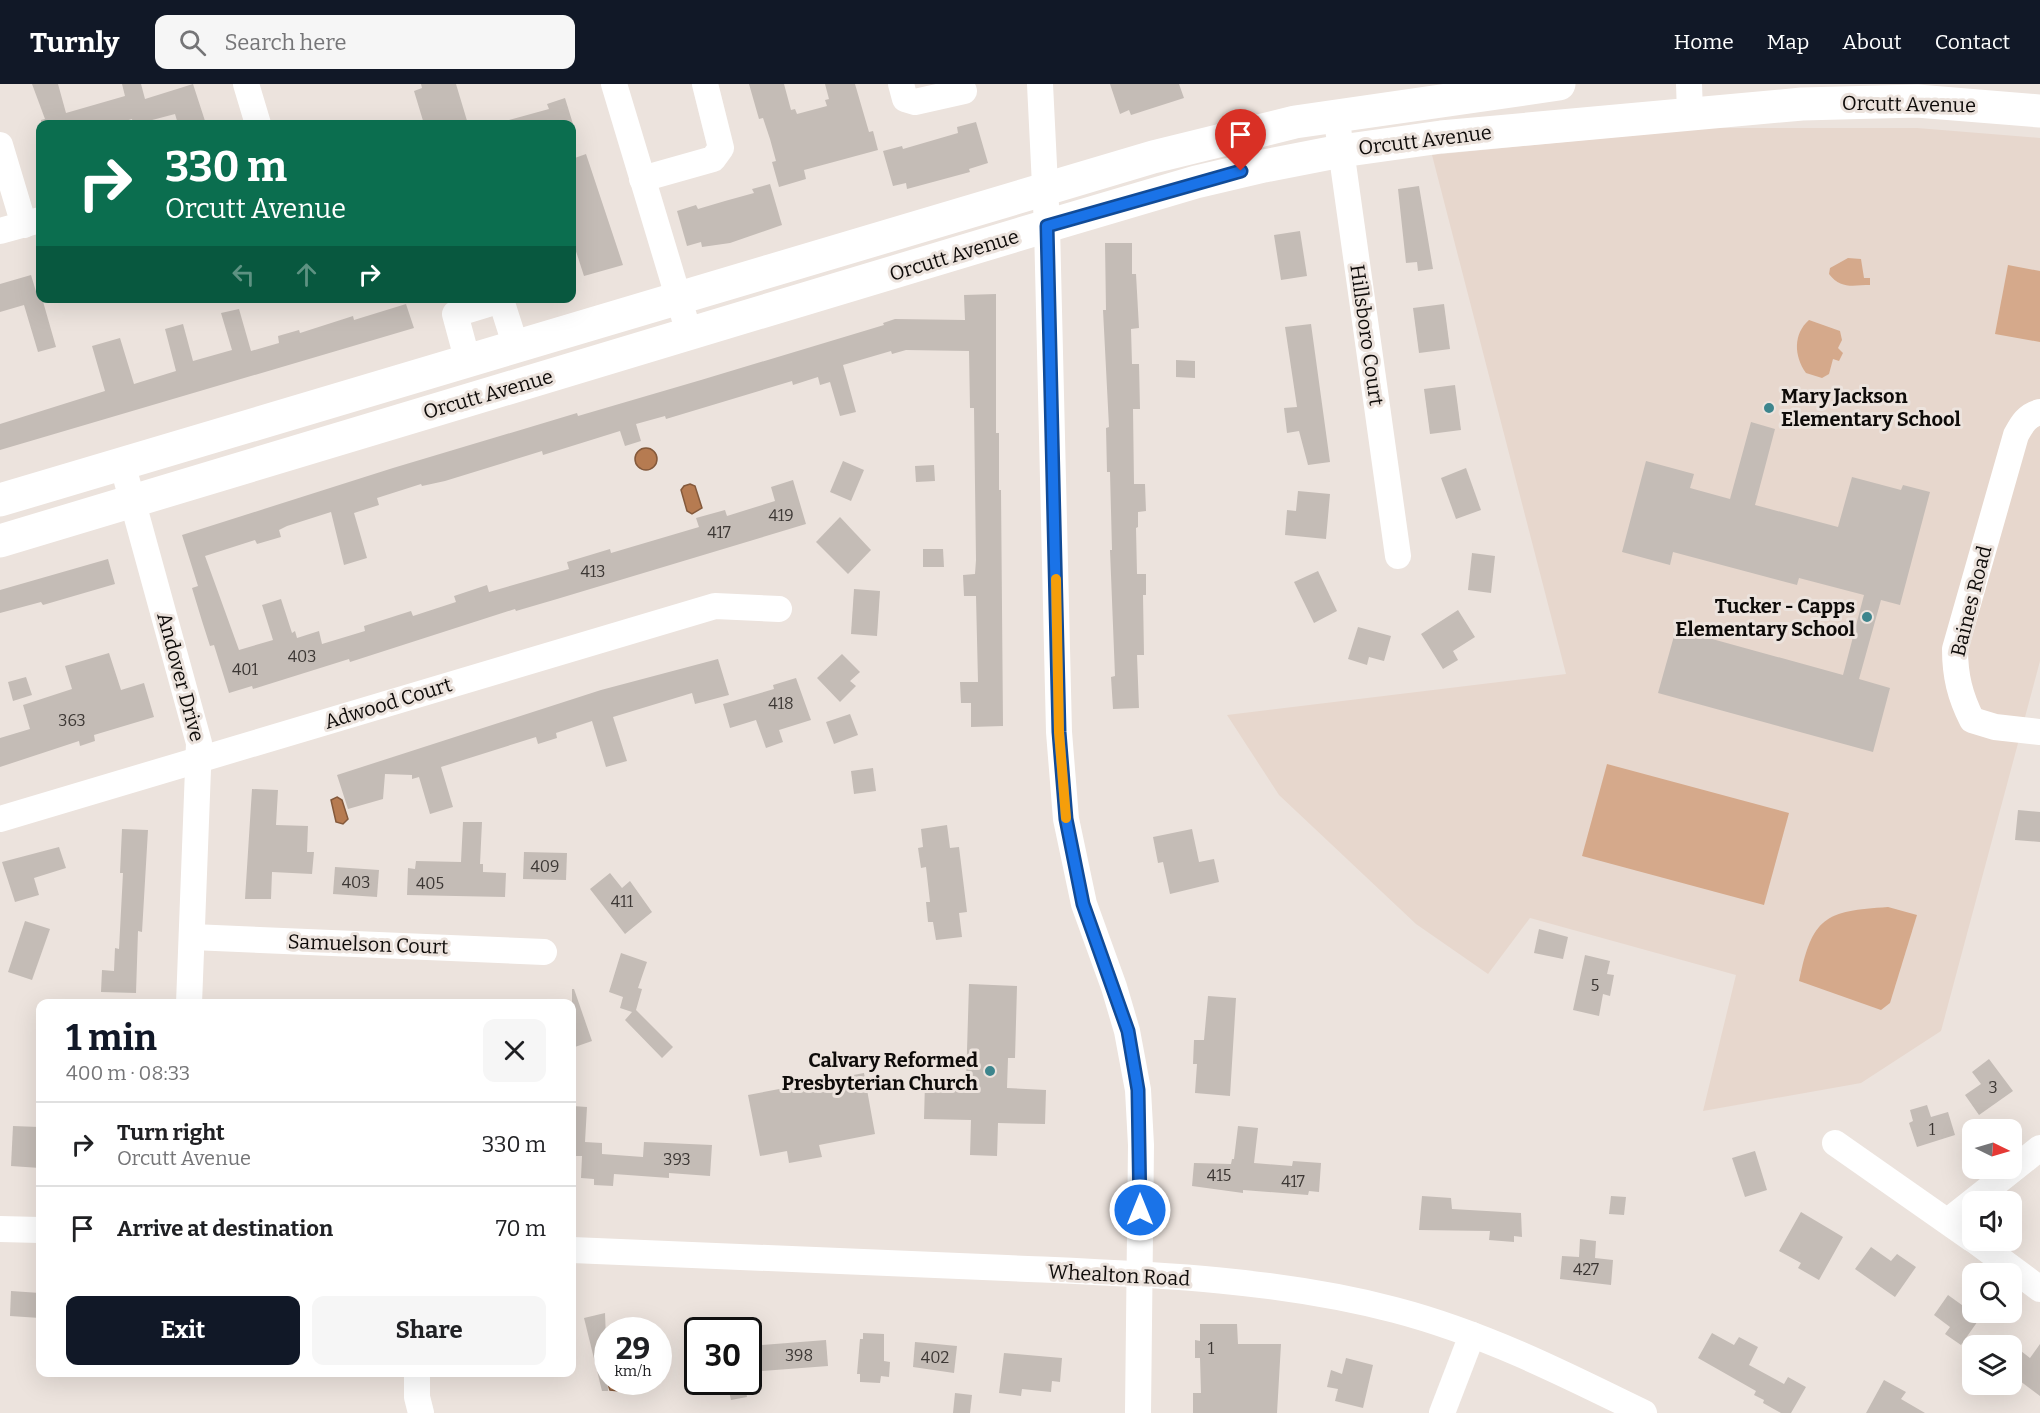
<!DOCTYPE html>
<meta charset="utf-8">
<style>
:root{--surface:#fff;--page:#f6f6f6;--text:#202124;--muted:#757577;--line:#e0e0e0;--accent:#111827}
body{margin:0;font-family:Bitter,serif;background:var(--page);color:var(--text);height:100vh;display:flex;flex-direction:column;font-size:22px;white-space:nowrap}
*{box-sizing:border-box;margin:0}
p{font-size:20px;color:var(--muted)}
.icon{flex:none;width:33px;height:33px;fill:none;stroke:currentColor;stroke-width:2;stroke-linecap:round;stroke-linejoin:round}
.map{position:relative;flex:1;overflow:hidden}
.panel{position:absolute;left:36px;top:915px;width:540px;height:378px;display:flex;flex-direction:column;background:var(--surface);border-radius:12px;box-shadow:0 6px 24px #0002}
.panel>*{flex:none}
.banner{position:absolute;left:36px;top:36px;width:540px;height:183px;border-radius:12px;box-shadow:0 6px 24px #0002;background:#0b6e4f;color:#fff;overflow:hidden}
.needle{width:39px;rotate:95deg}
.tools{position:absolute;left:1962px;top:1035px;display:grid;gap:12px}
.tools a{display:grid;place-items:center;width:60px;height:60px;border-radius:12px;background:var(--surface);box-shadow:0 6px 24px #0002;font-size:30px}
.speed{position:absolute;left:594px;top:1233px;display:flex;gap:12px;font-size:30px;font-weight:700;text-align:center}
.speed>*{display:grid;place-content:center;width:78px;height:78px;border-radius:50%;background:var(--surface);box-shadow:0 6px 24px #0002;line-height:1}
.speed small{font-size:15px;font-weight:400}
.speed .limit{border:3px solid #111;border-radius:9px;background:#fff;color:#111}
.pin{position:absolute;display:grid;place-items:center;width:51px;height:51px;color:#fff;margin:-62px -26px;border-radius:50% 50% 50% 0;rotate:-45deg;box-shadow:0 0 6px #0007}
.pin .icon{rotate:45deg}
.me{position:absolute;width:66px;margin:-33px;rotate:0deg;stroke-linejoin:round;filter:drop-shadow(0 0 4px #0008)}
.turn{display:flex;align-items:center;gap:21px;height:126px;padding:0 30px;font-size:27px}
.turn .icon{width:78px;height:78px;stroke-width:2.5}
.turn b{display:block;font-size:42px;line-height:51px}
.lanes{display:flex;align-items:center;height:57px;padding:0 30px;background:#0003;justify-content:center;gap:30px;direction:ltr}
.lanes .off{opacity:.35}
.round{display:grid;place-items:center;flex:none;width:63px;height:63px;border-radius:12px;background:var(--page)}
.overview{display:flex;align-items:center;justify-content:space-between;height:102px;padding:0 30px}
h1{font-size:36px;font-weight:700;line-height:45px;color:var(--accent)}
.action{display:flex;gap:12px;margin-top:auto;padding:12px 30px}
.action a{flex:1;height:69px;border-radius:12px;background:var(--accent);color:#fff;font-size:24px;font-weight:700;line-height:69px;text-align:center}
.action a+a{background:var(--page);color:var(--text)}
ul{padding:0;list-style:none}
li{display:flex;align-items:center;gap:18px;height:84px;padding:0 30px;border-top:2px solid var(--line)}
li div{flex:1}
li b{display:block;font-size:22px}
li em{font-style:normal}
header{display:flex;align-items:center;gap:36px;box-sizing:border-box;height:84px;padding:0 30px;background:var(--accent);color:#fff}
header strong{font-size:28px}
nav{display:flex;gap:33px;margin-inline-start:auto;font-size:21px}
.search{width:420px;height:54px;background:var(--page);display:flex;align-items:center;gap:15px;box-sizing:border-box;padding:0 21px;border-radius:12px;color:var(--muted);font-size:22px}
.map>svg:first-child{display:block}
</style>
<header>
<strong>Turnly</strong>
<div class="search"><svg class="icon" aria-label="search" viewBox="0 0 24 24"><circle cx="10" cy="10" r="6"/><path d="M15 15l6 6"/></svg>Search here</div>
<nav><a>Home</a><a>Map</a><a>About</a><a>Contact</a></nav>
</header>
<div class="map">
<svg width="2040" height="1329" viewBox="0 0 2040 1329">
<rect width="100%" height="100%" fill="#ece3dd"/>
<polygon fill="#e7d7cd" points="1708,44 1917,44 2040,54 2040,577 1941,947 1861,999 1703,1027 1736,891 1530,834 1488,890 1416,840 1279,711 1227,631 1566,590 1432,71"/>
<g fill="#d5a98b">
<path d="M 1848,174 L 1861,175 L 1864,194 L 1870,194 L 1870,201 C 1854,201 1841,206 1829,190 L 1830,184 Z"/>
<polygon points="2008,181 2040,187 2040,258 1995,250"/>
<path d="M 1809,236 L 1840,247 L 1842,256 L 1838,264 L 1843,269 L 1839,277 L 1833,275 L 1829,290 L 1822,294 L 1806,289 C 1794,272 1793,250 1809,236 Z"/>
<polygon points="1607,680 1789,729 1764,821 1582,772"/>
<path d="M 1888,823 L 1917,831 L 1890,919 L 1881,926 L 1799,897 C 1812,833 1825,827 1888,823 Z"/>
</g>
<g fill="#b67b51" stroke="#84593b" stroke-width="1.5">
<circle cx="646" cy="375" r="11"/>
<polygon points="690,400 695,402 702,424 692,430 687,427 681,406 684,402"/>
<polygon points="337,713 342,716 348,735 343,740 336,738 331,716"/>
<polygon points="607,1290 608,1298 627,1298 620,1307 610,1306 606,1294"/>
</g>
<g fill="#c4bcb6">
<polygon points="32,0 58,0 66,29 125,12 122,0 141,0 145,15 193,0 206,40 178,40 175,30 137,40 133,40 132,35 115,40 41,40 41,36 45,35"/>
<polygon points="421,0 456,0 468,40 424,40 414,7 422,4"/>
<polygon points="749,0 784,0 791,26 795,25 797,30 827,22 825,16 829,15 825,0 855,0 869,48 873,47 878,66 804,86 806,95 779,103 772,78 776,77 770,55 763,34 759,35"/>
<polygon points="1110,0 1179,0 1184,14 1131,31 1129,26 1120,30"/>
<polygon points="565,14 573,40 510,40 509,36 549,25 547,20"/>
<polygon points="976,38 988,79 969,85 970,88 907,105 906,99 893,102 883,67 902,62 903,65 958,49 957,43"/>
<polygon points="586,70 623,181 584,192 572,155 572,75"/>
<polygon points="770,100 782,141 730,159 702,163 701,158 687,162 677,127 696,121 698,125 725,117 754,109 752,105"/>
<polygon points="1419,102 1433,185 1418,187 1417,178 1406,179 1398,105"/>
<polygon points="1300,147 1307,192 1281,196 1274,151"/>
<polygon points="1105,159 1132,159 1132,190 1136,190 1139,244 1131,245 1132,280 1139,280 1140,325 1133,325 1134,400 1145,400 1146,427 1138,428 1138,443 1136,444 1137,490 1146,490 1146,511 1143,511 1144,571 1137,571 1139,624 1113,625 1111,593 1115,592 1110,466 1112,466 1110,388 1107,388 1106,344 1109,343 1103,226 1106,226"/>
<polygon points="31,191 38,214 42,214 56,263 38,268 24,221 0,228 0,200"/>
<polygon points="996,210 996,349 999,349 999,406 1001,406 1003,642 971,643 971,619 961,619 960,598 978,598 976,512 964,512 963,491 975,490 976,476 974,324 970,324 969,267 906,266 892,270 891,267 843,281 856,328 840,332 830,298 820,301 818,293 793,301 792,297 666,335 665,332 636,340 641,357 625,362 620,347 543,371 542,367 445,397 422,402 421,400 377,414 379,421 354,429 367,474 344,481 331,428 287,442 279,446 281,453 257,460 255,456 205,472 239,566 273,556 262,521 281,515 292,549 295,547 297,554 319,547 322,560 365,547 364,542 411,527 413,532 456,518 454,512 487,501 489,508 569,485 567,478 610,465 611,469 699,443 696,434 725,426 727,432 775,417 771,403 793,396 806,440 557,515 516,527 515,525 350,578 349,575 253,605 252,602 229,609 214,561 210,562 202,537 192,504 198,502 182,451 393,384 577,329 578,332 701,296 884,241 883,239 895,235 965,236 964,211"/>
<polygon points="406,220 414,244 0,366 0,340 105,307 92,262 120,254 134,300 176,287 165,245 183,240 193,277 232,266 221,229 239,225 251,267 279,259 278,252 299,246 300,249 353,232 354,236"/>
<polygon points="1444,220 1450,265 1419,269 1413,224"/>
<polygon points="1311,240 1330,378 1308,381 1299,347 1287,349 1284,324 1297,323 1285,243"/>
<polygon points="1176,276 1195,277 1195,294 1176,293"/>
<polygon points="1455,301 1461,346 1430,350 1424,305"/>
<polygon points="1751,338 1775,345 1755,421 1838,443 1852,393 1901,406 1903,401 1930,408 1900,521 1881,516 1859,595 1890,604 1873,668 1658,609 1676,545 1843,591 1864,511 1799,494 1797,501 1673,468 1670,481 1622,468 1646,377 1694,390 1690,404 1730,415"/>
<polygon points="843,377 864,386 851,417 830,408"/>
<polygon points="934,381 935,397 916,398 915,382"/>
<polygon points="1466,384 1481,426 1456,435 1441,394"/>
<polygon points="1298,407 1330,410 1326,455 1285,451 1287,426 1296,427"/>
<polygon points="840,433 871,466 848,490 816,458"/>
<polygon points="923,465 943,465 944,483 923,483"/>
<polygon points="1472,469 1495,472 1491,509 1468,506"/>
<polygon points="108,475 115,500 43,521 41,518 0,529 0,506"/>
<polygon points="1318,487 1337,527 1314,539 1294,498"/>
<polygon points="854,505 880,507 877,552 851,550"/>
<polygon points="1458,526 1475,553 1453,567 1458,576 1443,585 1421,550"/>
<polygon points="1358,543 1391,552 1384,577 1369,573 1367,581 1348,575"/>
<polygon points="109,569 121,606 144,599 154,633 94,651 95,657 80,662 79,657 0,683 0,654 30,645 23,621 72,605 65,582"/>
<polygon points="842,570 860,588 850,597 856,602 840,618 817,594"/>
<polygon points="718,575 729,611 695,620 692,609 613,633 627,677 606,683 592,637 556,649 557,654 538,660 536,653 441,683 453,723 430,730 419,693 412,695 412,691 385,690 383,715 348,725 337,691 601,606"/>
<polygon points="26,593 32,611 13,617 8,598"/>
<polygon points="796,594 811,636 779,646 783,658 766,664 756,636 730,644 723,620 774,605 773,601"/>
<polygon points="850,630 858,651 834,660 826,638"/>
<polygon points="873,684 876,707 854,710 851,687"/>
<polygon points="252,705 278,706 276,741 308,742 307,768 314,768 312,790 272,788 271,815 245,815"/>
<polygon points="2018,726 2040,728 2040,758 2015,756"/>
<polygon points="463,738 482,738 480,780 483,780 483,788 506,789 505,813 407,811 408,784 415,785 416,777 461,778"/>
<polygon points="947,741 950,764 959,763 967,828 959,829 962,853 936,856 933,838 928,838 926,818 930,818 926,783 921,784 918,764 923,763 921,745"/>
<polygon points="122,745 148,746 142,848 138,847 136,909 101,908 102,886 114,887 115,864 119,865 123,789 120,789"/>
<polygon points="1192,745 1199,778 1214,775 1219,798 1170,810 1163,778 1158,779 1153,753"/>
<polygon points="59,763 66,784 34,794 39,811 15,818 2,778"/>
<polygon points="524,768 567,769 566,796 523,795"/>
<polygon points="335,783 379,786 377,813 333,810"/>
<polygon points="610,789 622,804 630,797 652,828 625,850 590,805"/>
<polygon points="25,837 50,845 32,896 8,888"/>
<polygon points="1539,845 1568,853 1563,875 1534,869"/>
<polygon points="621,869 647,878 638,904 642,905 636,926 673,963 662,974 625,936 632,928 620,924 623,913 609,908"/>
<polygon points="1585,871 1610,877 1607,890 1614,891 1610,912 1603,910 1599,932 1573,926"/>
<polygon points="969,900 1017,902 1015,974 1008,974 1007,1004 1046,1006 1045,1040 998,1039 997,1072 970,1071 971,1036 924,1035 925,999 966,1000"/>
<polygon points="572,905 574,905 592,957 572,964"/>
<polygon points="1208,912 1236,914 1230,1012 1195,1009 1197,980 1193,980 1194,956 1204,956"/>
<polygon points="1989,975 2013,1007 1979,1031 1965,1011 1981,1000 1972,988"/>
<polygon points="864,989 875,1050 819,1061 822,1073 789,1079 787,1067 760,1072 748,1011"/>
<polygon points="1927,1021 1931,1033 1948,1028 1955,1051 1917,1063 1909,1039 1913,1037 1910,1026"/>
<polygon points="572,1022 587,1023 585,1058 602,1059 602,1070 643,1073 644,1058 712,1061 710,1092 669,1089 669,1094 614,1090 613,1102 594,1101 594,1095 581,1094 582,1072 572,1072"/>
<polygon points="13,1042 39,1043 40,1084 11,1082"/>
<polygon points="1238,1042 1258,1044 1254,1079 1292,1082 1293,1077 1321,1079 1319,1108 1309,1107 1308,1111 1243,1106 1243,1109 1192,1102 1194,1079 1231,1080 1232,1075 1234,1075"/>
<polygon points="1755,1067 1767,1106 1745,1113 1732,1074"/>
<polygon points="1422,1112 1451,1114 1452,1125 1521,1129 1522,1153 1514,1152 1514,1158 1489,1156 1490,1147 1419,1146"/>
<polygon points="1611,1112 1626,1113 1624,1131 1609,1130"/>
<polygon points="1801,1128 1843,1153 1819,1196 1798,1184 1801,1179 1779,1167"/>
<polygon points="1580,1155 1596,1157 1595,1174 1613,1176 1611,1201 1560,1195 1562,1172 1579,1173"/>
<polygon points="1871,1163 1891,1177 1897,1170 1916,1183 1895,1213 1855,1185"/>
<polygon points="11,1207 40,1209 40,1234 10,1232"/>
<polygon points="1948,1211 1980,1234 1961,1261 1945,1250 1950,1243 1934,1231"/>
<polygon points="605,1229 608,1307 602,1307 584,1234"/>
<polygon points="1200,1240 1237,1240 1238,1260 1281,1260 1277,1329 1193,1329 1193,1309 1201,1309 1200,1274 1195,1274 1195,1256 1200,1257"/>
<polygon points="863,1249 884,1250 884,1277 890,1278 889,1293 881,1292 880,1299 860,1298 860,1290 857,1290 860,1255 863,1255"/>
<polygon points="1712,1249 1734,1261 1739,1253 1758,1263 1749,1281 1784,1300 1788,1293 1806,1303 1791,1329 1781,1329 1763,1319 1764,1316 1754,1311 1756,1307 1698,1274"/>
<polygon points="826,1256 828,1282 748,1288 748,1262"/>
<polygon points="915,1258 957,1262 954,1289 913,1283"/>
<polygon points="2012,1260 2030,1274 2040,1260 2040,1312 2012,1291"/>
<polygon points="1004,1269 1062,1274 1060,1298 1052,1297 1051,1308 1022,1305 1021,1312 999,1309"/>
<polygon points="1346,1274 1373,1281 1363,1324 1335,1317 1338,1305 1327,1303 1331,1286 1342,1290"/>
<polygon points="1884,1296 1906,1308 1901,1315 1925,1329 1866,1329"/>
<polygon points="727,1298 744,1298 747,1313 731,1316"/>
<polygon points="955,1309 972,1311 970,1329 953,1329"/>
</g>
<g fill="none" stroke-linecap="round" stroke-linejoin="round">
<g stroke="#fff" stroke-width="26">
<polyline points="246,0 258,40"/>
<polyline points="614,0 689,249"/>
<polyline points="901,0 905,15 915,18 964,7"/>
<polyline points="1040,0 1047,142 1059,648 1066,735 1084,820 1114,903 1127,947 1138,1006 1141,1061 1138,1329"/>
<polyline points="1689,0 1690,28"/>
<polyline points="1336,30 1398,472"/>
<polyline points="0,61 24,141"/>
<polyline points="642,95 713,75 721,64 705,0"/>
<polyline points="0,147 40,136"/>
<polyline points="468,278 455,230 501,216 516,263"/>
<path d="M 2040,328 C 2027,331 2022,340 2016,351 L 1955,565 C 1955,592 1960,612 1972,636 L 1995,643 L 2040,648"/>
<polyline points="122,379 199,659 189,920"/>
<polyline points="0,735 715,522 779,525"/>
<polyline points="192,853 544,868"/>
<polyline points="1835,1059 1972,1155"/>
<polyline points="1948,1137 2040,1064"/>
<polyline points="0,1145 40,1146"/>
<polyline points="1974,1156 2040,1205"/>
<path d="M 572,1166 C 717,1172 862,1178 1007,1184 C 1137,1190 1268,1193 1395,1226 C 1483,1249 1563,1289 1644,1329"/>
<polyline points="417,1288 417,1313 421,1329"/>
<polyline points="1442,1329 1472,1251"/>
</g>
<g stroke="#fff" stroke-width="33">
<polyline points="0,416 1153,73 1295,38 1559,0"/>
<polyline points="0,457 1047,142 1196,98 1264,82 1341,67 1441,53 1802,20 1917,17 2040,27"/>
</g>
</g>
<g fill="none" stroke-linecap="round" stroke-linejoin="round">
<defs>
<polyline id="route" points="1140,1126 1138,1006 1128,947 1083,820 1066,735 1059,648 1047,142 1241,87"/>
</defs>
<use href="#route" stroke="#114b97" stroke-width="15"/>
<use href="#route" stroke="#1a73e8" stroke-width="10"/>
<polyline stroke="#f59e0b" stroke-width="10" points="1056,495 1059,648 1066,734"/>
</g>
<g fill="#3d858d" stroke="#ece3dd" stroke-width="2">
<circle cx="1769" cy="324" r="6"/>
<circle cx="1867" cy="533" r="6"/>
<circle cx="990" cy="987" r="6"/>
</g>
<g text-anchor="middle" stroke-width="6" stroke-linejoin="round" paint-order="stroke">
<g font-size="16" fill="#3c3734">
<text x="781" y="437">419</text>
<text x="719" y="454">417</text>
<text x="593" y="493">413</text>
<text x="302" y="578">403</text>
<text x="245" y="591">401</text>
<text x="781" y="625">418</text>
<text x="72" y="642">363</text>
<text x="545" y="788">409</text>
<text x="356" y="804">403</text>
<text x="430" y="805">405</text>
<text x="622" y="823">411</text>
<text x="1595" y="907">5</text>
<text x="1993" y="1009">3</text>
<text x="1932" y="1051">1</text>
<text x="677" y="1081">393</text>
<text x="1219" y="1097">415</text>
<text x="1293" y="1103">417</text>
<text x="1586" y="1191">427</text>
<text x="1211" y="1270">1</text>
<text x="799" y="1277">398</text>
<text x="935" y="1279">402</text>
</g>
<g font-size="20" fill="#0e0b09" stroke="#ece3dd">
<text transform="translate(1909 20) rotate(1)" y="7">Orcutt Avenue</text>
<text transform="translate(1425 56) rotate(-7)" y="7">Orcutt Avenue</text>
<text transform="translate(954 171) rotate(-17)" y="7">Orcutt Avenue</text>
<text transform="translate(1367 251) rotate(82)" y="7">Hillsboro Court</text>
<text transform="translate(488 310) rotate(-16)" y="7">Orcutt Avenue</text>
<text transform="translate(1971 517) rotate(-76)" y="7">Baines Road</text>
<text transform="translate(181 593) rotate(75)" y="7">Andover Drive</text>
<text transform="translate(388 619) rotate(-17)" y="7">Adwood Court</text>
<text transform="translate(368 860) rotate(2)" y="7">Samuelson Court</text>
<text transform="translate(1119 1191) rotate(3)" y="7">Whealton Road</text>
</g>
<g font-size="20" font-weight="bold" fill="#0e0b09" stroke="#ece3dd" text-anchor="end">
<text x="1781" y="319" text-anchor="start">Mary Jackson<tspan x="1781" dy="23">Elementary School</tspan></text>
<text x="1855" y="529">Tucker - Capps<tspan x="1855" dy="23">Elementary School</tspan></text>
<text x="978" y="983">Calvary Reformed<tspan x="978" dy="23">Presbyterian Church</tspan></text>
</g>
</g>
</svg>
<div class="tools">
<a><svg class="needle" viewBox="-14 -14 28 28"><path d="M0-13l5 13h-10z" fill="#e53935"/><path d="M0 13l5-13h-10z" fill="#757577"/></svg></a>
<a><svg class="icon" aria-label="sound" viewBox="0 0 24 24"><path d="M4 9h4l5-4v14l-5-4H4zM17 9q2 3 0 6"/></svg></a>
<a><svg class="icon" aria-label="search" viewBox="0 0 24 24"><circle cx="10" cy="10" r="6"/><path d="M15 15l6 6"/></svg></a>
<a><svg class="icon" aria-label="layers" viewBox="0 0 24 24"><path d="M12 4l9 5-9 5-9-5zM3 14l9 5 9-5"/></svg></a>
</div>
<div class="speed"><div>29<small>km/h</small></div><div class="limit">30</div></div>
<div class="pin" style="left:1241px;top:87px;background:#d93025"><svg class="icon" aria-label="arrive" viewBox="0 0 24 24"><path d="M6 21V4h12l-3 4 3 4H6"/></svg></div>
<svg class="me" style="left:1140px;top:1126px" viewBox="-20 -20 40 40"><circle r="17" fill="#1a73e8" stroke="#fff" stroke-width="3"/><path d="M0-11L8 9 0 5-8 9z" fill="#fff"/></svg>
<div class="banner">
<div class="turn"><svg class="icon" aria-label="right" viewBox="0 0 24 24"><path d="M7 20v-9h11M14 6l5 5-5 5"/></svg><div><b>330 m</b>Orcutt Avenue</div></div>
<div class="lanes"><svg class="icon off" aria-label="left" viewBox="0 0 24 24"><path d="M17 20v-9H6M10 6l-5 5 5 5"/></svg><svg class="icon off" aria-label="ahead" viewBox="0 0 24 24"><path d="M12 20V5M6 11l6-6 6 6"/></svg><svg class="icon" aria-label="right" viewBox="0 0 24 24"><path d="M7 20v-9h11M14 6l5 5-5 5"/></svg></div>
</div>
<section class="panel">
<div class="overview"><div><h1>1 min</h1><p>400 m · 08:33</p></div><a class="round"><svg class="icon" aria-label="close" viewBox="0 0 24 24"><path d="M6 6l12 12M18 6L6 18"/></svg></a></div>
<ul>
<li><svg class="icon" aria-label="right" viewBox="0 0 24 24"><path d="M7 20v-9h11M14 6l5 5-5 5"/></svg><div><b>Turn right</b><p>Orcutt Avenue</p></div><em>330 m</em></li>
<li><svg class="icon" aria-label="arrive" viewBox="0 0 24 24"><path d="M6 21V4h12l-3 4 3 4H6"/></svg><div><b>Arrive at destination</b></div><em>70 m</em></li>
</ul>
<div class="action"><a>Exit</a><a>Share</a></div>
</section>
</div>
